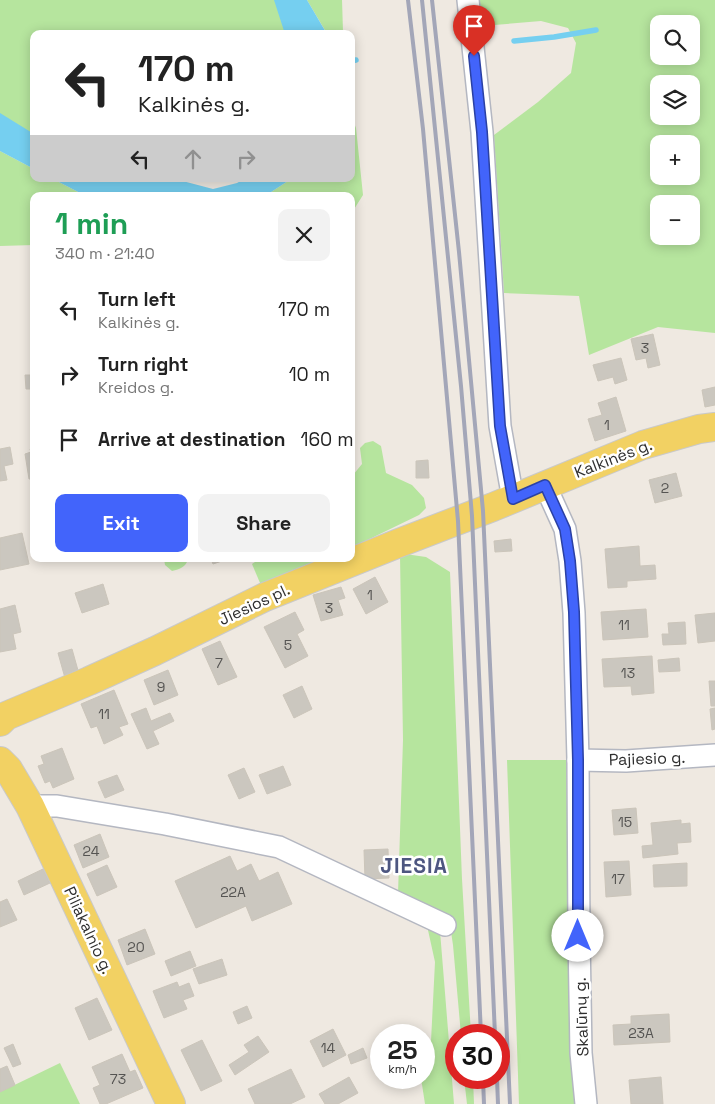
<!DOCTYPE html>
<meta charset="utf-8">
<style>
:root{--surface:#fff;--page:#f2f2f2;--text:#222;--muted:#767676;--accent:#4264fb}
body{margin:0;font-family:"Space Grotesk",sans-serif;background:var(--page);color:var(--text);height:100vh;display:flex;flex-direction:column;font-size:19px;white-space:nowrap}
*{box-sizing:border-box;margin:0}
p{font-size:16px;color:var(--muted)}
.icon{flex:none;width:28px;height:28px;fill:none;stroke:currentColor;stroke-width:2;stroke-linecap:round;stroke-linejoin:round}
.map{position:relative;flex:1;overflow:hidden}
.panel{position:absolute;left:30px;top:192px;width:325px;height:370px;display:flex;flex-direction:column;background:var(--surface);border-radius:10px;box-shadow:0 2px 12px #0003}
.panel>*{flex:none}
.hud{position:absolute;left:30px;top:30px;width:325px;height:152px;border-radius:10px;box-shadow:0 2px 12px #0003;background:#fff;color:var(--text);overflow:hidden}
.controls{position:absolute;left:650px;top:15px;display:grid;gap:10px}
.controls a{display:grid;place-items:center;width:50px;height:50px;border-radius:10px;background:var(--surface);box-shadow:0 2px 12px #0003;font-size:25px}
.speed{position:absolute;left:370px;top:1024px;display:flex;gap:10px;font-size:25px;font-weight:700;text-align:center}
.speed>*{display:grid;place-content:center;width:65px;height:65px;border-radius:50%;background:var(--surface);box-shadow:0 2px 12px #0003;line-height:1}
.speed small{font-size:12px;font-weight:400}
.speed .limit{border:8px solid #d22;background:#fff;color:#111}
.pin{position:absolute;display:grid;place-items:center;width:42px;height:42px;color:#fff;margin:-51px -21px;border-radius:50% 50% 50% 0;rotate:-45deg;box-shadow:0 0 5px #0007}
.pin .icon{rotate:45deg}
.me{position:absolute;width:55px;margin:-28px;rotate:0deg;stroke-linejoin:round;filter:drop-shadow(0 0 4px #0008)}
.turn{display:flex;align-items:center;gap:18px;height:105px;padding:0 25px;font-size:22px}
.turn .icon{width:65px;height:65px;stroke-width:2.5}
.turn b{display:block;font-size:35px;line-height:42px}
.lanes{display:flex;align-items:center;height:48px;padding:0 25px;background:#0003;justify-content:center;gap:25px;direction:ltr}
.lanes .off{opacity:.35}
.round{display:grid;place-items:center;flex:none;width:52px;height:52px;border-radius:10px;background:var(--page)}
.summary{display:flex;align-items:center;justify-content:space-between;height:85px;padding:0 25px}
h1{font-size:30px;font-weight:700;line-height:38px;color:#1e9e55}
.cta{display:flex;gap:10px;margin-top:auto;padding:10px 25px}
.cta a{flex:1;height:58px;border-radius:10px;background:var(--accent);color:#fff;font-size:20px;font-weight:700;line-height:58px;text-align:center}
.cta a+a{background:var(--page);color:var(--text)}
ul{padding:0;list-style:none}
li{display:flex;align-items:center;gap:15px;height:65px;padding:0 25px}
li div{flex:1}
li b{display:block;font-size:19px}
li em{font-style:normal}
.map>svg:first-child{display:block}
</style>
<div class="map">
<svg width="715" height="1104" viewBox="0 0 715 1104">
<rect width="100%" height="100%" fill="#efe9e1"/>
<g fill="#b6e59e" fill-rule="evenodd">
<polygon points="0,0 292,0 307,34 34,34 34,148 0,126"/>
<polygon points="307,0 342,0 343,31 341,34 329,34 326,32"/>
<path d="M 479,0 L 715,0 L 715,333 L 658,327 L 589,355 L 579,296 L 504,293 L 494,135 L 538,102 L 571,73 L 576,43 L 568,28 L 541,21 L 494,25 L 481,16 ZM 659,24 L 691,24 L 691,56 L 659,56 ZM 659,84 L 691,84 L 691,116 L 659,116 ZM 659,144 L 691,144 L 691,176 L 659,176 ZM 659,204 L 691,204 L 691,236 L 659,236 Z"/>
<polygon points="351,115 356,128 363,195 351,214 351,196 265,196 291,179 351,179"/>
<polygon points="0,151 34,169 34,179 53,179 86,196 34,196 34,245 0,246"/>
<polygon points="373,441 381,446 386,473 412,485 424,498 426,508 419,515 351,548 351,475 353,475 362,464 360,448 365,443"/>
<polygon points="405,554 426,557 450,572 462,879 471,1035 461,1035 453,945 450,925 398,894 403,740 400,555"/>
<path d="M 164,559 L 188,559 C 186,567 180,569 172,571 L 165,565 Z"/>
<polygon points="259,559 329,559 263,590 252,564"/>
<polygon points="507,760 566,760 572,1067 577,1104 519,1104"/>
<polygon points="426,921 440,931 454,1104 425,1104 421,1078 424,1078 424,1045 431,1041 435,962"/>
<polygon points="60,1063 80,1104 0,1104 0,1092"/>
<polygon points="464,1078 473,1078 474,1104 467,1104"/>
</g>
<g fill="#75cff0">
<polygon points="274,0 307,0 327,34 285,34"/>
<polygon points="0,113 34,134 34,169 0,151"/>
<polygon points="53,179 175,179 213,189 237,183 244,179 291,179 265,196 86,196"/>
</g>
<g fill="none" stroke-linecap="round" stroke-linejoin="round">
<g stroke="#75cff0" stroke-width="5.5">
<polyline points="514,41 554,37 596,30"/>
<polyline points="351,61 356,60"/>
</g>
</g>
<g fill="#cbc7bf" stroke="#cbc5ba">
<polygon points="653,334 660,365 648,368 646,358 636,360 631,339"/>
<polygon points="621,358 627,380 615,384 613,377 598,381 593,365"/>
<polygon points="25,375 34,375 34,389 26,389"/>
<polygon points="715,387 715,405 705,407 702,390"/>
<polygon points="616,397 626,431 595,441 588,419 602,415 598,403"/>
<polygon points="10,447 13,464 4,466 7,480 0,481 0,449"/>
<polygon points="30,449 34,449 34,479 29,479 25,454 31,452"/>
<polygon points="428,460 429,478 416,478 416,461"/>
<polygon points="676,473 682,496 655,503 649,480"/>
<polygon points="22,533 29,564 0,570 0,538"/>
<polygon points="511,539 512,551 495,552 494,541"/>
<polygon points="639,546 640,566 655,565 656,579 627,581 627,587 608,588 605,549"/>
<polygon points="211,559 228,559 213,564"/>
<polygon points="375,577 388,602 366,614 353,589"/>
<polygon points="103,584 109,604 82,613 75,593"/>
<polygon points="341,587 345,598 338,600 343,615 321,621 313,595"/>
<polygon points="15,605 21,632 13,634 16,649 0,652 0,609"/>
<polygon points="646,609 648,637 603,640 601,612"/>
<polygon points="295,612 304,630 297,634 308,656 285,668 264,627"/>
<polygon points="715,613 715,641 698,643 695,615"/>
<polygon points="685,622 686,644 663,645 662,634 669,634 668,623"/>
<polygon points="220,641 237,677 218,685 202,649"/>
<polygon points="72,649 79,674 65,678 58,653"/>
<polygon points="652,656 654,693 632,695 631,686 604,687 602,659"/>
<polygon points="679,658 680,671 659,672 658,660"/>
<polygon points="168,670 178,695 154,705 144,680"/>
<polygon points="709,681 715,681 715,706 711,706"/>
<polygon points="302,686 312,709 294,718 283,695"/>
<polygon points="114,690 128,724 119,727 123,735 104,744 97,726 91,728 81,704"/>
<polygon points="146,708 151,721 170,713 174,721 153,731 159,744 147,749 131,714"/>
<polygon points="715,708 715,729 712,730 710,709"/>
<polygon points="62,748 74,779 53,788 50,781 45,783 38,766 44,764 41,756"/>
<polygon points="283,766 291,785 267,794 259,775"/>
<polygon points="244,768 255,792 239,799 228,775"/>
<polygon points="117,775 124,790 105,798 98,782"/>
<polygon points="636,808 638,833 614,835 612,810"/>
<polygon points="681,820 681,824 690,823 691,842 677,843 678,854 643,858 642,846 653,845 651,823"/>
<polygon points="100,834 109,857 83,868 74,845"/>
<polygon points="388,849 389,878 365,879 364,850"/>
<polygon points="230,856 237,871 251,864 259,881 278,872 292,904 252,921 246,906 196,928 175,881"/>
<polygon points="629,861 631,895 606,897 604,862"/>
<polygon points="687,863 687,886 654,887 653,865"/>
<polygon points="107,865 117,887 97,896 87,874"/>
<polygon points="43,869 50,883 24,895 18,881"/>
<polygon points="7,899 17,920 0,927 0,902"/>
<polygon points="145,929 155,954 127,965 118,940"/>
<polygon points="190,951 196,966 171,976 165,961"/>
<polygon points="222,959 227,975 199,984 193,969"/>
<polygon points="177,982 179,987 189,983 194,996 183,1000 187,1009 164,1018 153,991"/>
<polygon points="97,998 112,1030 89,1040 75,1008"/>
<polygon points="247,1006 252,1018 238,1024 233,1012"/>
<polygon points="669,1014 670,1042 614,1045 613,1025 631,1024 631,1016"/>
<polygon points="333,1029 346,1055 323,1067 310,1041"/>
<polygon points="258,1036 269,1052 235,1075 229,1065 249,1052 244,1045"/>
<polygon points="202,1040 222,1081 201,1091 181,1050"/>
<polygon points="13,1044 21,1064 13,1067 4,1048"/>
<polygon points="363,1048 367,1058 351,1064 348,1055"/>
<polygon points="122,1054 130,1072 135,1070 143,1088 106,1104 100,1104 93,1088 100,1085 92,1067"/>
<polygon points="7,1066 15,1085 0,1092 0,1069"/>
<polygon points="291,1069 305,1097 290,1104 255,1104 248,1089"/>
<polygon points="349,1077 358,1093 338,1104 325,1104 319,1094"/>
<polygon points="661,1077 663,1104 631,1104 629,1080"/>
</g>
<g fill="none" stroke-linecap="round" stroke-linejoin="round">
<defs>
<g id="minor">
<polyline points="468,0 482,132 500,426 513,499"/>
<polyline points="545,485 565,529 570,561 574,613 578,760 579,936 581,1053 586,1104"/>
<polyline points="578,760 626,761 715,755"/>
<polyline points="30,806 57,806 165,824 279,847 445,925"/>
</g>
<g id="major">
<polyline points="0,722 6,716 89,681 155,651 265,597 399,543 493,507 643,445 699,429 715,427"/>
<polyline points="0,761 8,769 30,806 171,1104"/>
</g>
</defs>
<use href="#minor" stroke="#b4b7c1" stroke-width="24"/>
<use href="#major" stroke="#c9c9c9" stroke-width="30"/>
<use href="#minor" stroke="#fff" stroke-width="21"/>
<use href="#major" stroke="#f2d163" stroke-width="28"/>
<g stroke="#a3a6b8" stroke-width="4">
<polyline points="408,0 423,129 458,521 481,1035"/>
<polyline points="422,0 461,386 472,516 495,1035"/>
<polyline points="432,0 459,252 483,511 510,1104"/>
<polyline points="483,1078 484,1104"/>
<polyline points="497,1078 498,1104"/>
</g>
</g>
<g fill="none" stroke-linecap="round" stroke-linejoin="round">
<defs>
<polyline id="route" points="474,56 482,132 500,426 513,499 545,485 565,529 570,561 574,612 578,760 578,936"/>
</defs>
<use href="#route" stroke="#2b41a3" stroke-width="12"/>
<use href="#route" stroke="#4264fb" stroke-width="9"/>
</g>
<g text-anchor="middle" stroke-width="5" stroke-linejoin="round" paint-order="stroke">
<g font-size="14" fill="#555452">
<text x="645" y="353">3</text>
<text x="607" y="430">1</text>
<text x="665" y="493">2</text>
<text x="370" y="600">1</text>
<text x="329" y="613">3</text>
<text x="624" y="630">11</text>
<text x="288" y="650">5</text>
<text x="219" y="668">7</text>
<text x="628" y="678">13</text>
<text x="161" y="692">9</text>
<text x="104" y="719">11</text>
<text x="625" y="827">15</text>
<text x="91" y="856">24</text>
<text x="618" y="884">17</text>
<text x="233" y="897">22A</text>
<text x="136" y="952">20</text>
<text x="641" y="1038">23A</text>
<text x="328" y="1053">14</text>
<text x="118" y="1084">73</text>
</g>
<g font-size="16" fill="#2e2e2e" stroke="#fff">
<text transform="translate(613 458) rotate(-21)" y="6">Kalkinės g.</text>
<text transform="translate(254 604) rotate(-25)" y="6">Jiesios pl.</text>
<text transform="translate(647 758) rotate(-2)" y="6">Pajiesio g.</text>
<text transform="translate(89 930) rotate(65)" y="6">Piliakalnio g.</text>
<text transform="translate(581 1017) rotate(-92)" y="6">Skalūnų g.</text>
</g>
<g font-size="21" font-weight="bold" letter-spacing="1" fill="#4d5680" stroke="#fff">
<text x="414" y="873">JIESIA</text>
</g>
</g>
</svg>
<div class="controls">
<a><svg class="icon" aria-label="search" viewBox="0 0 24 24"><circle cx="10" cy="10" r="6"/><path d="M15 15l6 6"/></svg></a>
<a><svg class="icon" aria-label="layers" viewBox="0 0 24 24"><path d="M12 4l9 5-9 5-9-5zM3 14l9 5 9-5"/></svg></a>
<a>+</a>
<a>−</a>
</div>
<div class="speed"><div>25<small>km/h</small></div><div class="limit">30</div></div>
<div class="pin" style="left:474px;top:56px;background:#d93025"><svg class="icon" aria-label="arrive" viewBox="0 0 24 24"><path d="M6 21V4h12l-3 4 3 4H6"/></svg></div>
<svg class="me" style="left:578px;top:936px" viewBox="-20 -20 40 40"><circle r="19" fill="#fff"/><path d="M0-13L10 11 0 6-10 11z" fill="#4264fb"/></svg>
<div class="hud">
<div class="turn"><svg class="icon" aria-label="left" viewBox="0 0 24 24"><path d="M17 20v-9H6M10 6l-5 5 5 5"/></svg><div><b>170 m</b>Kalkinės g.</div></div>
<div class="lanes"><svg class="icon" aria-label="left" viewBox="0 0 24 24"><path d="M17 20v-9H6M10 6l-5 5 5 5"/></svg><svg class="icon off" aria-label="ahead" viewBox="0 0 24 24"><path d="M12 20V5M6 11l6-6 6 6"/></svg><svg class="icon off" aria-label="right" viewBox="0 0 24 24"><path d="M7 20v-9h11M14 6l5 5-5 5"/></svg></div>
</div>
<section class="panel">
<div class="summary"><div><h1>1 min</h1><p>340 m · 21:40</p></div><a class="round"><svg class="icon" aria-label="close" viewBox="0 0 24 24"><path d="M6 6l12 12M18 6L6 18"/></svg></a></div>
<ul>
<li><svg class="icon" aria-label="left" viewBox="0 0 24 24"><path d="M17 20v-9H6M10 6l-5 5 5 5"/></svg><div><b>Turn left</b><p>Kalkinės g.</p></div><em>170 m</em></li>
<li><svg class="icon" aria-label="right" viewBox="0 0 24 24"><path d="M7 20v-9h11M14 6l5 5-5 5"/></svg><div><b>Turn right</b><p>Kreidos g.</p></div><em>10 m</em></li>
<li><svg class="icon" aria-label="arrive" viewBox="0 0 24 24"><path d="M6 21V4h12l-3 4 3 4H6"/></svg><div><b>Arrive at destination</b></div><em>160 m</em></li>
</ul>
<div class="cta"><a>Exit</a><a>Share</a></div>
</section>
</div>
